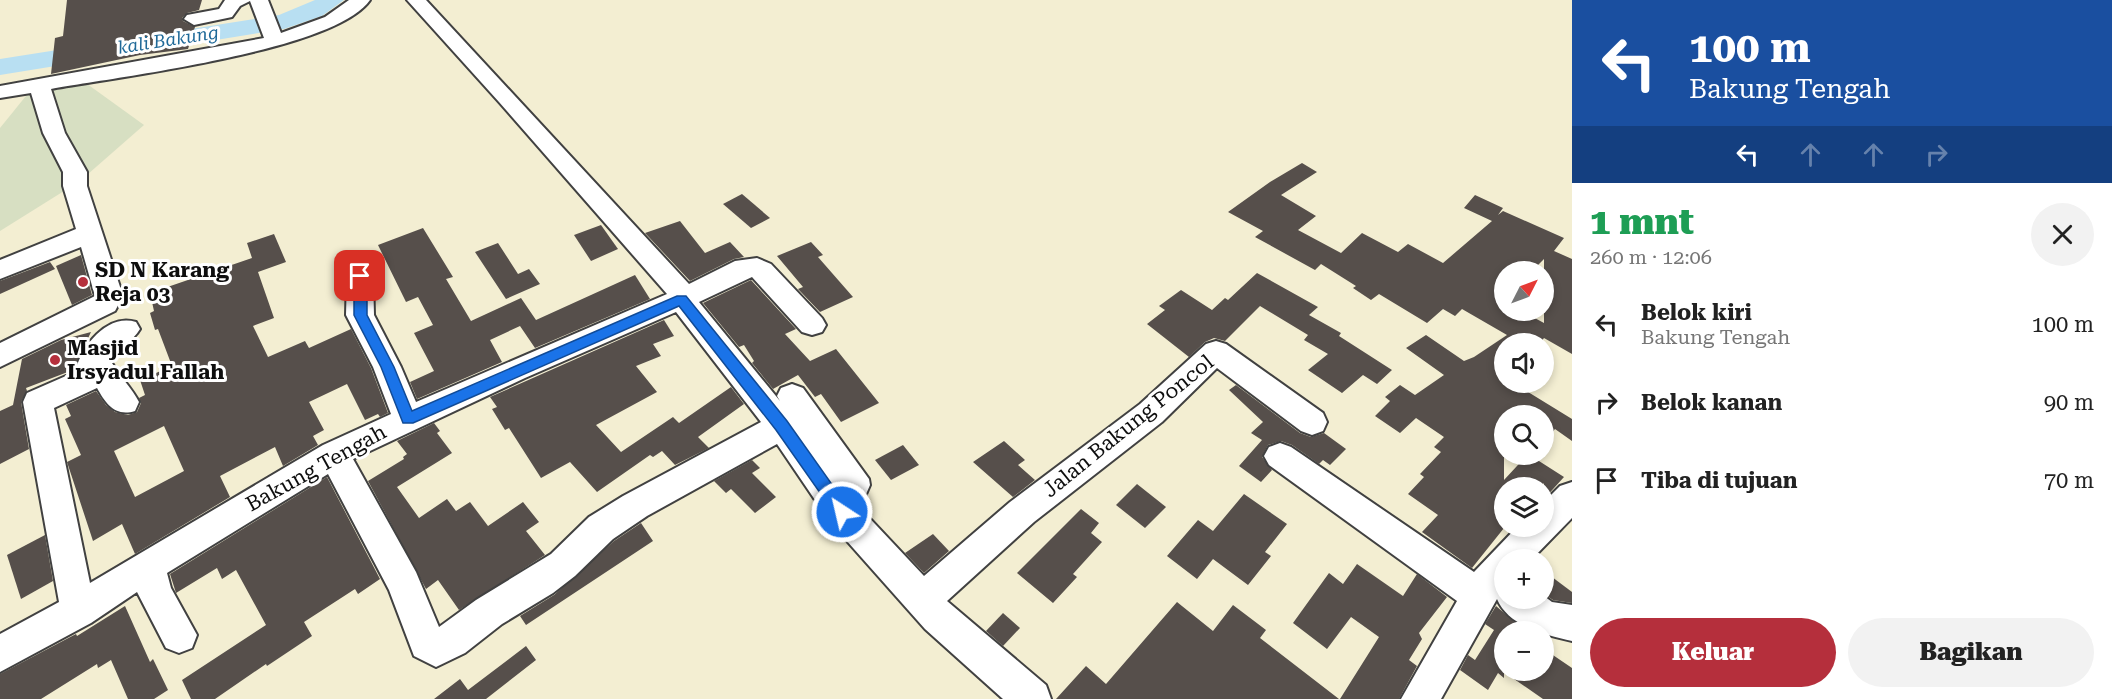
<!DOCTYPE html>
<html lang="id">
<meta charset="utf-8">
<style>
:root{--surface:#fff;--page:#f2f2f2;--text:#222;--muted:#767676;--accent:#b52f3c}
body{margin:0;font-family:"Roboto Serif",serif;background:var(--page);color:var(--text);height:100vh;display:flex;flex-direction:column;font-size:22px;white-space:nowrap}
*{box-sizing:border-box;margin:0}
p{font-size:20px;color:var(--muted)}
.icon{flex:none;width:33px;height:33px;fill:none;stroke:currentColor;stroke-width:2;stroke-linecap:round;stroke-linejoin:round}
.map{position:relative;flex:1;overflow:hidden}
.details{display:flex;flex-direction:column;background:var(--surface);width:540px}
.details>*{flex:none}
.banner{background:#1a4fa0;color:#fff;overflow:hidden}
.needle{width:39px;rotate:48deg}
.tools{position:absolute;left:1494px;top:261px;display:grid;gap:12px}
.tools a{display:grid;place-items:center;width:60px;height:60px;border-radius:50%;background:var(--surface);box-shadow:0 3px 9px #0003;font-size:30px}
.pin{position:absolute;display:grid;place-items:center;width:51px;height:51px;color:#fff;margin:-26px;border-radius:12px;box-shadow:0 3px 9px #0006}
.me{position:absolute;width:66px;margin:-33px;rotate:325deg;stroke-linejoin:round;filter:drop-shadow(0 0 4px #0008)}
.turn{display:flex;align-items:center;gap:21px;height:126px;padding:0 18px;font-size:27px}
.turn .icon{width:78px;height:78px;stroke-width:2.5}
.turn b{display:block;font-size:42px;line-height:51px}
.lanes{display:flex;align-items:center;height:57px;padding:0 18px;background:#0003;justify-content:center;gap:30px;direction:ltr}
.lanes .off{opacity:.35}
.round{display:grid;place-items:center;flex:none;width:63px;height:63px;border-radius:32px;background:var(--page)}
.overview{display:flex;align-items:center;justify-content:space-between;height:102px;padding:0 18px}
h1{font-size:36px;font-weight:800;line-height:45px;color:#1e9e55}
.button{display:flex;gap:12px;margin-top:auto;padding:12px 18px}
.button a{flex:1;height:69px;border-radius:36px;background:var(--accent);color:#fff;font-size:24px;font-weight:800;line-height:69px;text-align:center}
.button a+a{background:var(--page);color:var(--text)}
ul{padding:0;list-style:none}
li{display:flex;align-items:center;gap:18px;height:78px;padding:0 18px}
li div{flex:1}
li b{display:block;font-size:22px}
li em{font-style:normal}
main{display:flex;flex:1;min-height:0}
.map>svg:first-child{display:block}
</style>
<main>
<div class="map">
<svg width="1572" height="699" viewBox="0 0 1572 699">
<rect width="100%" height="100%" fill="#fefbf0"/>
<path fill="#f3eed2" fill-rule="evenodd" d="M 0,0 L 1572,0 L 1572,699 L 0,699 ZM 1504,272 L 1544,272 L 1544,310 L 1504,310 ZM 1504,344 L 1544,344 L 1544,382 L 1504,382 ZM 1504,416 L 1544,416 L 1544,454 L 1504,454 ZM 1504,488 L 1544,488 L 1544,526 L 1504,526 ZM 1504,560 L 1544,560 L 1544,598 L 1504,598 ZM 1504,632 L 1544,632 L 1544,670 L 1504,670 Z"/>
<polygon fill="#d7dfc2" points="83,81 144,125 80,181 0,231 0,128 30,91"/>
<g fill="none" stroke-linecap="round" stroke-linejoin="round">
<polygon fill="#b8dff2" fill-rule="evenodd" points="315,0 344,0 322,16 284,29 0,75 0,59 279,15"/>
</g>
<g fill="#564f4b" fill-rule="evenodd">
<polygon points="67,0 202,0 199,10 187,13 182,18 183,21 195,27 188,49 140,55 51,74 55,38 63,36"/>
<path d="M 1302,163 L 1317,172 L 1281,195 L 1316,216 L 1298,230 L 1341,253 L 1362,233 L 1398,252 L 1408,244 L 1443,263 L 1492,221 L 1464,208 L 1475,195 L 1503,208 L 1498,215 L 1503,211 L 1564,238 L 1554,251 L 1572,259 L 1572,354 L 1544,338 L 1539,344 L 1504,344 L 1504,382 L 1512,382 L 1572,419 L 1572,441 L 1555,429 L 1544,442 L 1544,416 L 1504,416 L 1504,480 L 1528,454 L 1564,477 L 1544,499 L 1544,483 L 1540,488 L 1504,488 L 1504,528 L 1472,568 L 1422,532 L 1438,515 L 1408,494 L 1424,477 L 1420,474 L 1441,452 L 1434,447 L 1444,437 L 1416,418 L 1400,433 L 1375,416 L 1390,401 L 1385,397 L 1400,385 L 1415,395 L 1444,375 L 1406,348 L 1426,335 L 1464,361 L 1474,357 L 1507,335 L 1462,309 L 1455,316 L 1443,309 L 1427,323 L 1379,294 L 1371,300 L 1353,288 L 1356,286 L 1321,264 L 1315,270 L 1255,237 L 1263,231 L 1228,212 L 1270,182 ZM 1544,259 L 1544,323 L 1520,310 L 1504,310 L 1502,301 L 1504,298 L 1504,272 L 1531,272 Z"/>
<polygon points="742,194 770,218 751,228 723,204"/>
<polygon points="680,221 705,253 730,242 744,257 734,259 690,281 645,233"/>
<polygon points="601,225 618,249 591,261 574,235"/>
<polygon points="423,228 453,277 446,279 471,321 521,298 536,320 635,275 650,299 535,348 520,326 490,340 502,362 417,399 410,382 434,371 414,333 433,325 418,297 406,302 378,245"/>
<path d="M 274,234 L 286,262 L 258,272 L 274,318 L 253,326 L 268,357 L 305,341 L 309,348 L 351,329 L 371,368 L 388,413 L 380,417 L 378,414 L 365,420 L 347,384 L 309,402 L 324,430 L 313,436 L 318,445 L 283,466 L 275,447 L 220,476 L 230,497 L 135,554 L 122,524 L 93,541 L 67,462 L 81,455 L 65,419 L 71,416 L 66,405 L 96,391 L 106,405 L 115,412 L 128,415 L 137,412 L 141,403 L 139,398 L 145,395 L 140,380 L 172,366 L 158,329 L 155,330 L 150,313 L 154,311 L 150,293 L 252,258 L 247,243 ZM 164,426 L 184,471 L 135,497 L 114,451 Z"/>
<polygon points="811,242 823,255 818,257 853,297 820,312 798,289 803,287 777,256"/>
<polygon points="498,243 518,274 529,269 540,284 506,299 475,252"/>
<polygon points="81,255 92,295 72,305 56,266"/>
<polygon points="50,262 55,269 0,294 0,281"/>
<polygon points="1257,273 1318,307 1309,315 1341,333 1339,336 1392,370 1377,384 1363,375 1342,393 1308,370 1328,354 1304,340 1308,335 1260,306 1225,341 1214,338 1205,342 1189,357 1147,324 1165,310 1159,306 1181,290 1212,310 1225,298 1228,300"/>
<polygon points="751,280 796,329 785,334 810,361 836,349 879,403 841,422 821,394 815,397 798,375 773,389 752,363 754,361 744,345 739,347 703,303"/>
<polygon points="664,320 674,336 653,344 661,356 636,366 657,392 596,425 621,452 673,417 679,423 731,387 744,404 698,437 709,448 675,465 662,451 653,457 650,455 597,492 570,462 541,478 509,428 505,430 492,409 497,407 490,397"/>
<polygon points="91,332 73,370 26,388 27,391 21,402 29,449 0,464 0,411 13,405 22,359 61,340"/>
<polygon points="1236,385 1300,433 1311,437 1324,433 1346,449 1330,465 1323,460 1319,464 1292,445 1281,441 1268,445 1262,457 1272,470 1261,482 1239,466 1262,440 1251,433 1263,422 1229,390"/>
<polygon points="434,423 440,431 437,433 452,453 397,487 419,518 447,499 456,511 470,502 488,526 523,502 539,522 526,531 545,555 459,610 438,580 426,589 368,481 404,459 403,457 407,454 397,441"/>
<polygon points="1004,441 1025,460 1018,465 1035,480 1013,497 973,462"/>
<polygon points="903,445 919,465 891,480 875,460"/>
<polygon points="752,460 760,468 752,473 776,497 755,513 731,489 726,493 714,481"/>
<polygon points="327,477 380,579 358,594 355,589 304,622 312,636 267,666 266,664 215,699 191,699 182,680 266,625 236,570 222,579 217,568 176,593 170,574"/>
<polygon points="1137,484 1166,507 1145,528 1116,505"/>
<polygon points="1244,494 1287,524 1265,552 1271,556 1248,585 1213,559 1197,579 1167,556 1198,520 1213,531"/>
<polygon points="1081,509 1099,523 1091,533 1102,542 1073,574 1077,577 1053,603 1017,573"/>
<polygon points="641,523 653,541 526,625 520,616 554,595 614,541"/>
<polygon points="933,534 949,551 924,573 905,553"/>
<polygon points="45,535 53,581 21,599 7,555"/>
<polygon points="1357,564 1403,596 1417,574 1447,597 1419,633 1422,639 1409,660 1417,666 1399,699 1340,699 1379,637 1351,617 1327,649 1293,623 1329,573 1343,584"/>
<polygon points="1544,571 1572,592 1572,603 1553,600 1544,594"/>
<polygon points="1177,602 1213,631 1233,605 1266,630 1260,638 1339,699 1056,699 1086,666 1106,684"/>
<polygon points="125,606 150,662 153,659 168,690 154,699 128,699 111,660 98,668 97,664 41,699 0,699 0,674 76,634 77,636"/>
<polygon points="1496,606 1518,625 1531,632 1504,632 1504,670 1544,670 1544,649 1572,668 1572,699 1543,699 1504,672 1504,678 1498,673 1488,690 1460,670 1468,655 1475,660 1494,630 1485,624"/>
<polygon points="1003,613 1020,628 1003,646 986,631"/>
<polygon points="526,646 536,660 486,699 434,699 460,679 468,690"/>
</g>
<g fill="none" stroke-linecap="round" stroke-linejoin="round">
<defs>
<g id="minor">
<path d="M 225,0 L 268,0 L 281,33 L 325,17 L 349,0 L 370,0 C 335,51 117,77 51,89 L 65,133 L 87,172 L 87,186 L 123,296 L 115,311 L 0,367 L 0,343 L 95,296 L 81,247 L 0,279 L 0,260 L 76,229 L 63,186 L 63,172 L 43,133 L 31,93 L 0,98 L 0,86 L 264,38 L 250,1 L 240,6 L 232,17 L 194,25 L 184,19 L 187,15 L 219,9 Z"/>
<path d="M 407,0 L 426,0 L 689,284 L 735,261 L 757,258 L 771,264 L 822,318 L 826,325 L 822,332 L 812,335 L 802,332 L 752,277 L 699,302 L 780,401 L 777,396 L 781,388 L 792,384 L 803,388 L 869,479 L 870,485 L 860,508 L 924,576 L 1010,502 L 1140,404 L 1206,344 L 1216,341 L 1226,344 L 1323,413 L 1327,422 L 1323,431 L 1312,435 L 1301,431 L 1217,368 L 1162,422 L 1034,522 L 947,601 L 1046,685 L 1051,699 L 1003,699 L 925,629 L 830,522 L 777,444 L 647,516 L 613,539 L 575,576 L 553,593 L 502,624 L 465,653 L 436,667 L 414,656 L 389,590 L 328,474 L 167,573 L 171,588 L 197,635 L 192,648 L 179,653 L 166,648 L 137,592 L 91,623 L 0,672 L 0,634 L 59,602 L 23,402 L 27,393 L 75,372 C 81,347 107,313 136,322 L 140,329 C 133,342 116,348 107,361 L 112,363 C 120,377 132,388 139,402 L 135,411 C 115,417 106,404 97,388 L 54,408 L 90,583 L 323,445 L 391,414 L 373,367 L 346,315 L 347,276 L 351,269 L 360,267 L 369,269 L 373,276 L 374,315 L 401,367 L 416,402 L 667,294 L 499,102 ZM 676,312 L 761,422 L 623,496 L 589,517 L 551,554 L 476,600 L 439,627 L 416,572 L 353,459 L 525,378 Z"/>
<path d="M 1280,443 L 1291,447 L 1474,572 L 1518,526 L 1544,526 L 1544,502 L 1560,486 L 1572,482 L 1572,518 L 1531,560 L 1504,560 L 1504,598 L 1544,596 L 1552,602 L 1572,605 L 1572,641 C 1546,635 1509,627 1497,599 L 1441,699 L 1401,699 L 1457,601 L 1269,465 L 1264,456 L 1269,447 Z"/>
</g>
</defs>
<use href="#minor" stroke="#414141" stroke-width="4"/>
<use href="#minor" fill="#fff" fill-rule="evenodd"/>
</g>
<polygon fill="#1a73e8" stroke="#114b97" stroke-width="1.5" points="360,272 367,276 367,315 394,367 412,411 677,296 686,296 787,421 848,507 850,512 848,517 837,517 776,430 679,306 413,423 403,423 381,367 354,315 354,276"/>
<g fill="#b52f3c" stroke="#fff" stroke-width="2">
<circle cx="83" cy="282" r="6"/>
<circle cx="55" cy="360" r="6"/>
</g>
<g text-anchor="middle" stroke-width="6" stroke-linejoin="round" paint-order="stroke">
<g font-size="18" font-style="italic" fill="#1f6998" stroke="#fff">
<text transform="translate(168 40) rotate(-9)" y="6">kali Bakung</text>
</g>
<g font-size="21" font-weight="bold" fill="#0e0e0e" stroke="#fff" text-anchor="start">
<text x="95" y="277">SD N Karang<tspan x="95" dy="24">Reja 03</tspan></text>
<text x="67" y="355">Masjid<tspan x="67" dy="24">Irsyadul Fallah</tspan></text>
</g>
<g font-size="21" fill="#0e0e0e" stroke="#fff">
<text transform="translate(1128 426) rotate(-39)" y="7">Jalan Bakung Poncol</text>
<text transform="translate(316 468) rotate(-29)" y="7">Bakung Tengah</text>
</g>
</g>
</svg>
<div class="tools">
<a><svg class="needle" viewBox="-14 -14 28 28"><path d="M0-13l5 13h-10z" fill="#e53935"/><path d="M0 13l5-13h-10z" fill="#767676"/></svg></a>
<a><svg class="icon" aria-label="sound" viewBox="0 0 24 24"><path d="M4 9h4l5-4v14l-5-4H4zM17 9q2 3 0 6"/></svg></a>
<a><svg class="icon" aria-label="search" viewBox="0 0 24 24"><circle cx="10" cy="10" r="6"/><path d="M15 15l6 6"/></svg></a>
<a><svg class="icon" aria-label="layers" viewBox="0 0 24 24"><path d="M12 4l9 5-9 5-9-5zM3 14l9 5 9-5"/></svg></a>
<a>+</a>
<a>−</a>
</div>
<div class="pin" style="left:360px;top:276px;background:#d93025"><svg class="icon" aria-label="arrive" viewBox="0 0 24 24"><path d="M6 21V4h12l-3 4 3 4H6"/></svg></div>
<svg class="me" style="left:842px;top:512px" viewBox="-20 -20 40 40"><circle r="17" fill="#1a73e8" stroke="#fff" stroke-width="3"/><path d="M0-11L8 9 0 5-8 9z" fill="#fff"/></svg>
</div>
<section class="details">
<div class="banner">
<div class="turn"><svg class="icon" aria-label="left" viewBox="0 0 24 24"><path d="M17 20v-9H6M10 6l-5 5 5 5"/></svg><div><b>100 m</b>Bakung Tengah</div></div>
<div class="lanes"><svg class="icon" aria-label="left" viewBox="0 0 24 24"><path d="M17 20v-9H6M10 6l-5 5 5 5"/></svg><svg class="icon off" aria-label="ahead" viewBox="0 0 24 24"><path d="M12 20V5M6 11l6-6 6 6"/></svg><svg class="icon off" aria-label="ahead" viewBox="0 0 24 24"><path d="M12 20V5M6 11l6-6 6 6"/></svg><svg class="icon off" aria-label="right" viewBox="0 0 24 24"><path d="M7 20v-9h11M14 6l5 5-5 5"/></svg></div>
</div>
<div class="overview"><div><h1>1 mnt</h1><p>260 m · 12:06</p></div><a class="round"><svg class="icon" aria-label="close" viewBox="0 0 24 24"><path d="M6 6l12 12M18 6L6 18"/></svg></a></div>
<ul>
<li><svg class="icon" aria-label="left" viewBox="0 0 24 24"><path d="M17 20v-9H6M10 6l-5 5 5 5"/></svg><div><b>Belok kiri</b><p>Bakung Tengah</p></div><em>100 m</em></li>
<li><svg class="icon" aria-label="right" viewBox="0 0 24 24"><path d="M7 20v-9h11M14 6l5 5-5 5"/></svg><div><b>Belok kanan</b></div><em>90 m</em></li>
<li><svg class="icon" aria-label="arrive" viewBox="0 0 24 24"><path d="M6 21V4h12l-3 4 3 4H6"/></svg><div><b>Tiba di tujuan</b></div><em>70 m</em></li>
</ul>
<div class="button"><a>Keluar</a><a>Bagikan</a></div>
</section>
</main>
